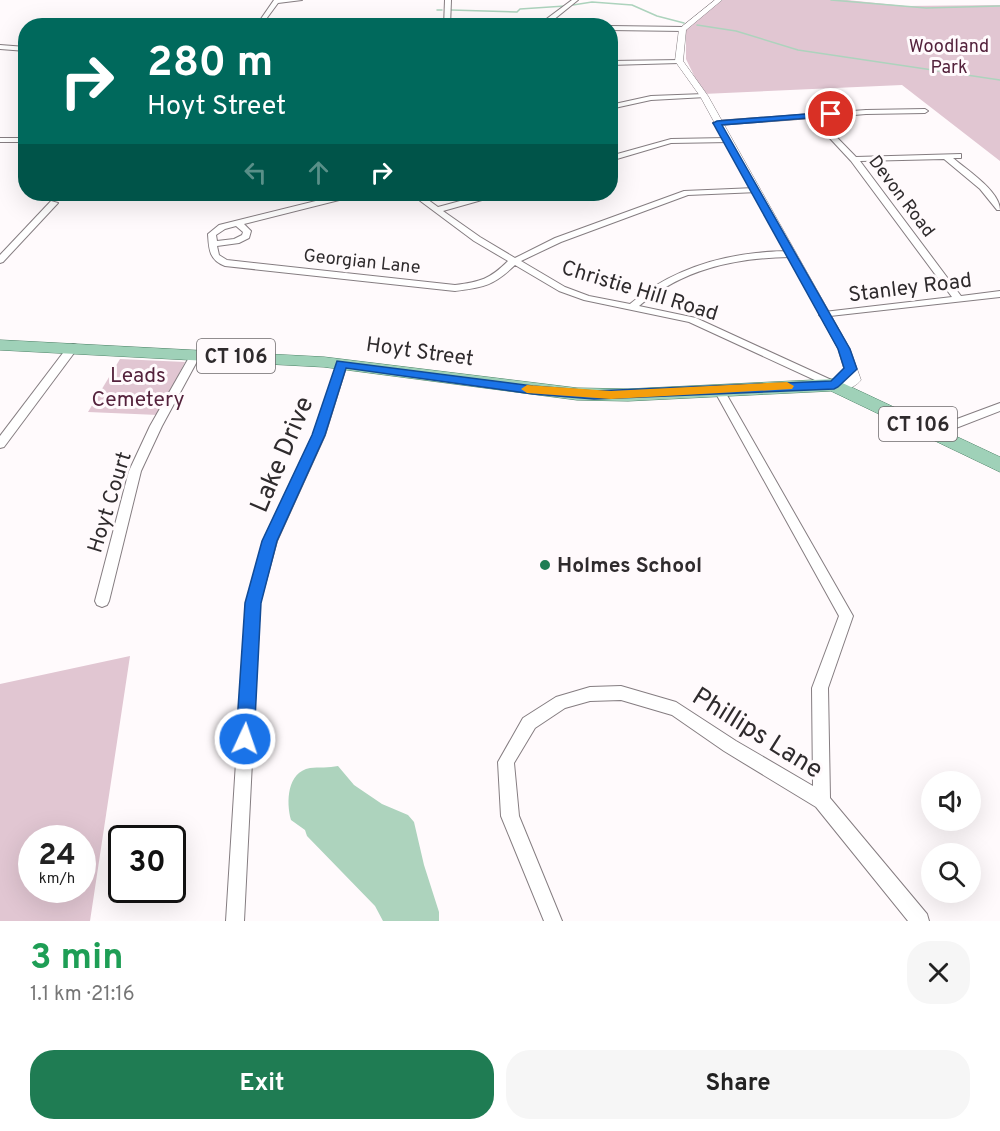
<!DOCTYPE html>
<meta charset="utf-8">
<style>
:root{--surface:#fff;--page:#f6f6f6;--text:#222;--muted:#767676;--accent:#1f7c53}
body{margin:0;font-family:Overpass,sans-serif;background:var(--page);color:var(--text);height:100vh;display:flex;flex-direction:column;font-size:22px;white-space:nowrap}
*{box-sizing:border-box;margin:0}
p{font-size:20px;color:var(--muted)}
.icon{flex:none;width:33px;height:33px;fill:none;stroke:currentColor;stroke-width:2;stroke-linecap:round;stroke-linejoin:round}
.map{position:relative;height:921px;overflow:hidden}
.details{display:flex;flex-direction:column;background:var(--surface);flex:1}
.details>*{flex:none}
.top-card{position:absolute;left:18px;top:18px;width:600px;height:183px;border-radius:24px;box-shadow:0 6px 24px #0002;background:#00695c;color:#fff;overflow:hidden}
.fabs{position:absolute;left:921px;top:771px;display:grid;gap:12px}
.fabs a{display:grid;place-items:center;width:60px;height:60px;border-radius:50%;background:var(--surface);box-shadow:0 6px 24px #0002;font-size:30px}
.speed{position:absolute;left:18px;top:825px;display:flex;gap:12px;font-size:30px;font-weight:700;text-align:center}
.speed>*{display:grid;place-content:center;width:78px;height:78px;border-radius:50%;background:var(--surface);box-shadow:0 6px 24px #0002;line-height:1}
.speed small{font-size:15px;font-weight:400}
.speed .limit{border:3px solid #111;border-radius:9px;background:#fff;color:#111}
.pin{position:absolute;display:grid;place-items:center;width:51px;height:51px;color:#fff;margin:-26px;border:3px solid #fff;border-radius:50%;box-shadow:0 2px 6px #0007}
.me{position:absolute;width:66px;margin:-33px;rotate:3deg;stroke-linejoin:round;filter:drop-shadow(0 0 4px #0008)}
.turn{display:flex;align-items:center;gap:21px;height:126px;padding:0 30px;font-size:27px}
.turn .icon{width:78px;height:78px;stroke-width:2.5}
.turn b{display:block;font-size:42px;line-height:51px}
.lanes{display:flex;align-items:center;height:57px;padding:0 30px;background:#0003;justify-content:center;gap:30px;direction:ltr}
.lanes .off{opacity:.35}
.round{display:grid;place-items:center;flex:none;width:63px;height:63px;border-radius:24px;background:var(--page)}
.headline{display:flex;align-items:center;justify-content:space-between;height:102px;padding:0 30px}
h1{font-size:36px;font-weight:700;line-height:45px;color:#1e9e55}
.cta{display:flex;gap:12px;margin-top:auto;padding:12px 30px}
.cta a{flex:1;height:69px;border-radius:24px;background:var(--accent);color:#fff;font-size:24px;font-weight:700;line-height:69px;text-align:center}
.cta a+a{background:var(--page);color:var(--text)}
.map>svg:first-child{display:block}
</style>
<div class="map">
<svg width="1000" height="921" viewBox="0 0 1000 921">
<rect width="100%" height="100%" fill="#fffafc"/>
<g fill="#e1c6d2" fill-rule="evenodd">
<polygon points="717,0 847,0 905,6 1000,5 1000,161 902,85 703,94 686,59 686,29"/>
<polygon points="120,359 185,362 158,415 88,412"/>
<path d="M 130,656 L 90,921 L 0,921 L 0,684 ZM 82,838 L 82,890 L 32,890 L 32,838 Z"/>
</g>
<path fill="#add3bd" d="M 338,766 L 354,785 L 382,804 L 408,815 L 414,822 L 424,865 L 439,912 L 439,921 L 383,921 L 375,906 L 307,836 L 305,830 L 291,820 C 286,802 287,772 310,768 C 319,767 329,768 338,766 Z"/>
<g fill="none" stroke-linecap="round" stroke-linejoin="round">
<g stroke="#add3bd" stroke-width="1.5">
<polyline points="831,0 926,8 1000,6"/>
<polyline points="573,5 592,2 632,5 657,16 684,23"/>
<polyline points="437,10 442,10"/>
<polyline points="451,10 517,12 520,9 565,6"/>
<polyline points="697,25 736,31 798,50 1000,80"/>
</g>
<defs>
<g id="minor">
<polygon points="274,0 302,0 278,3 261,26 256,26"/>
<polygon points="445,0 451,0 450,26 444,26"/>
<polygon points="572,0 578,0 552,21 577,26 547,24 537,26"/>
<polygon points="610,26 683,27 686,29 683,31 610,30"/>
<polygon points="0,45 26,47 26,51 0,49"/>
<polygon points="681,60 679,63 610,65 610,61"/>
<polygon points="704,94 707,96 706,97 651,100 610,109 610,105 651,96"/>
<path d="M 866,110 L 925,109 L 928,111 L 925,113 L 866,114 L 818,118 L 856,157 L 961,154 L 961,158 L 953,158 C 967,170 1000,191 1000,210 L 997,210 L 980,189 L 944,159 L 860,161 L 961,296 L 1000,291 L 1000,297 L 821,317 L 819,315 L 824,312 L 952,297 L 851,161 L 811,118 L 717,125 L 713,123 L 717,121 Z"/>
<rect x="0" y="138" width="26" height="4"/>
<polygon points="727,138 730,138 730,142 671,143 610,161 610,156 671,139"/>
<path d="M 755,188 L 759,190 L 758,192 L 688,195 L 561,242 L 521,261 L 565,287 L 589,296 L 630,304 C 666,274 709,258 756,253 C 768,252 781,250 793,252 L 793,256 L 790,257 C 734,258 683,269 639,306 L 696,318 L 838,383 L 839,385 L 838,387 L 830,387 L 689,322 L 584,300 L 559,291 L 515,265 C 493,286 484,287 455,291 L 225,266 C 209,260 209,249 208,234 L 219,225 L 344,194 L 356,194 L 355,196 L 244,224 L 251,231 L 249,238 L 239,243 L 217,246 L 219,255 L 227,260 L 455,285 C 480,282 490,279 508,261 L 474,241 L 411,194 L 420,194 L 438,207 L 486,194 L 497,194 L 496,196 L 443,211 L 480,237 L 515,258 L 555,238 L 684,191 ZM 236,226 L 243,232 L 242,235 L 234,239 L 217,241 L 216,235 L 225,229 Z"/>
<polygon points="51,201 58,203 3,262 0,263 0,255"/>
<polygon points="73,344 77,345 78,347 77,349 4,447 0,448 0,436 69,345"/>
<polygon points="196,351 201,354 162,426 141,471 109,601 107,605 102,607 97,605 95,601 129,471 150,426 191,354"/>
<polygon points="342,361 347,364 325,435 277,541 260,603 244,921 226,921 246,603 263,541 313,435 337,364"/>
<polygon points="719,387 724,390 853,616 828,688 830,798 927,914 929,921 908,921 816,807 724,751 672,715 621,700 590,701 565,708 535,728 514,763 519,816 562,921 544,921 501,816 498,762 523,718 556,697 590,687 621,686 676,702 736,741 813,786 812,688 839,616 714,390"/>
<polygon points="1000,403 1000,411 938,435 930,435 928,432 930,429"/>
</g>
<path id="tertiary" d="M 715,0 L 722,0 L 686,30 L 683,61 L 708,96 L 850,349 L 861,380 C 853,390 837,394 827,385 L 829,382 L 847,379 L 838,349 L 700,96 L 675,61 L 679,29 Z"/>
<polygon id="primary" points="0,340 324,357 577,388 628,389 834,379 1000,457 1000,472 831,391 628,401 577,400 324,367 0,350"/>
</defs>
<use href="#minor" stroke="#857d81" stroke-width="2"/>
<use href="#tertiary" stroke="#857d81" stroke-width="1"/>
<use href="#primary" stroke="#4e8368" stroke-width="1"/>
<use href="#minor" fill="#fff" fill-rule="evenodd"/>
<use href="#tertiary" fill="#fff" fill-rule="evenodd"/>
<use href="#primary" fill="#9fd1b8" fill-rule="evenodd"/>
</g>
<polygon fill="#1a73e8" stroke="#114b97" stroke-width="1.5" points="831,112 835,114 834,116 722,125 850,349 857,369 855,371 838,387 834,389 594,399 533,394 346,368 325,435 277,541 261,603 254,739 252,745 245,748 239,745 236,739 245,603 262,541 312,435 337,361 533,386 594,391 831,381 844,368 838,349 713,123 717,121"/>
<polygon fill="#f59e0b" points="787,382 794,386 792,389 611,399 527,393 521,389 527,385 611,391"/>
<circle fill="#1f7c53" stroke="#fffafc" stroke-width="2" cx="545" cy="565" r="6"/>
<g text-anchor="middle" stroke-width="6" stroke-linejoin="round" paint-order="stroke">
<g font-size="18" fill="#54223c" stroke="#fffafc">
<text x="949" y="52">Woodland<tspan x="949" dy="21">Park</tspan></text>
</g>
<g font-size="18" fill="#2f2b2d" stroke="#fffafc">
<text transform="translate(902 196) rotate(53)" y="6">Devon Road</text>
<text transform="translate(362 261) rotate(6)" y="6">Georgian Lane</text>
</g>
<g fill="#fffafc" stroke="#6d696b" stroke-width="1.5">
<rect x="197" y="339" width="78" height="34" rx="4.5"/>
<rect x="879" y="407" width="78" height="34" rx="4.5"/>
</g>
<g font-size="20" font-weight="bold" fill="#2f2b2d">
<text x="236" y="363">CT 106</text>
<text x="918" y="431">CT 106</text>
</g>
<g font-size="21" fill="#2f2b2d" stroke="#fffafc">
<text transform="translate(910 287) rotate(-7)" y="7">Stanley Road</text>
<text transform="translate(640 290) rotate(17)" y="7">Christie Hill Road</text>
<text transform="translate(420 351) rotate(8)" y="7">Hoyt Street</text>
<text transform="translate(109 502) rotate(-73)" y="7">Hoyt Court</text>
</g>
<g font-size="21" fill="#54223c" stroke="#fffafc">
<text x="138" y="382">Leads<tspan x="138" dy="24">Cemetery</tspan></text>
</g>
<g font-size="21" font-weight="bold" fill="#2f2b2d" stroke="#fffafc" text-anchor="start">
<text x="557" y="572">Holmes School</text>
</g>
<g font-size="26" fill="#2f2b2d" stroke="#fffafc">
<text transform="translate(281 454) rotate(-67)" y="9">Lake Drive</text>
<text transform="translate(758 732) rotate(32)" y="9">Phillips Lane</text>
</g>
</g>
</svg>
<div class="fabs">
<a><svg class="icon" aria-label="sound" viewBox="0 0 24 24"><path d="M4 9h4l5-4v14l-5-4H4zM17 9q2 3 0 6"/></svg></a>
<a><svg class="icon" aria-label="search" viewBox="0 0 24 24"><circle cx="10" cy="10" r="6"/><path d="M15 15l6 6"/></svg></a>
</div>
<div class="speed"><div>24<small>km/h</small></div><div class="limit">30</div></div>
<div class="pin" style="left:831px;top:114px;background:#d93025"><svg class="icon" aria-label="arrive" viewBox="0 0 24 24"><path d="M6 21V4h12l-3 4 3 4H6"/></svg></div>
<svg class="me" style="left:245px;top:739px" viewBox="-20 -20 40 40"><circle r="17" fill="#1a73e8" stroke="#fff" stroke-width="3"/><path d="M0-11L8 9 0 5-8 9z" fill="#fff"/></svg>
<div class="top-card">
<div class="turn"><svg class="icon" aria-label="right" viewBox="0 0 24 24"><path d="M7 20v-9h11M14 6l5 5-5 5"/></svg><div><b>280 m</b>Hoyt Street</div></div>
<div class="lanes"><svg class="icon off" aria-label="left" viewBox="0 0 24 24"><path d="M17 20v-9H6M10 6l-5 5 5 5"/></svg><svg class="icon off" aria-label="ahead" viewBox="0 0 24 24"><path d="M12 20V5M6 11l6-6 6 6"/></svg><svg class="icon" aria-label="right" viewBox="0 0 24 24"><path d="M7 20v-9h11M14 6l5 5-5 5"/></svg></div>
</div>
</div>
<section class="details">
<div class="headline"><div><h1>3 min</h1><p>1.1 km · 21:16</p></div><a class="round"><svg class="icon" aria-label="close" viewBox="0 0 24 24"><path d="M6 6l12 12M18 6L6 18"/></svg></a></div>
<div class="cta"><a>Exit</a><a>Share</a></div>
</section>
